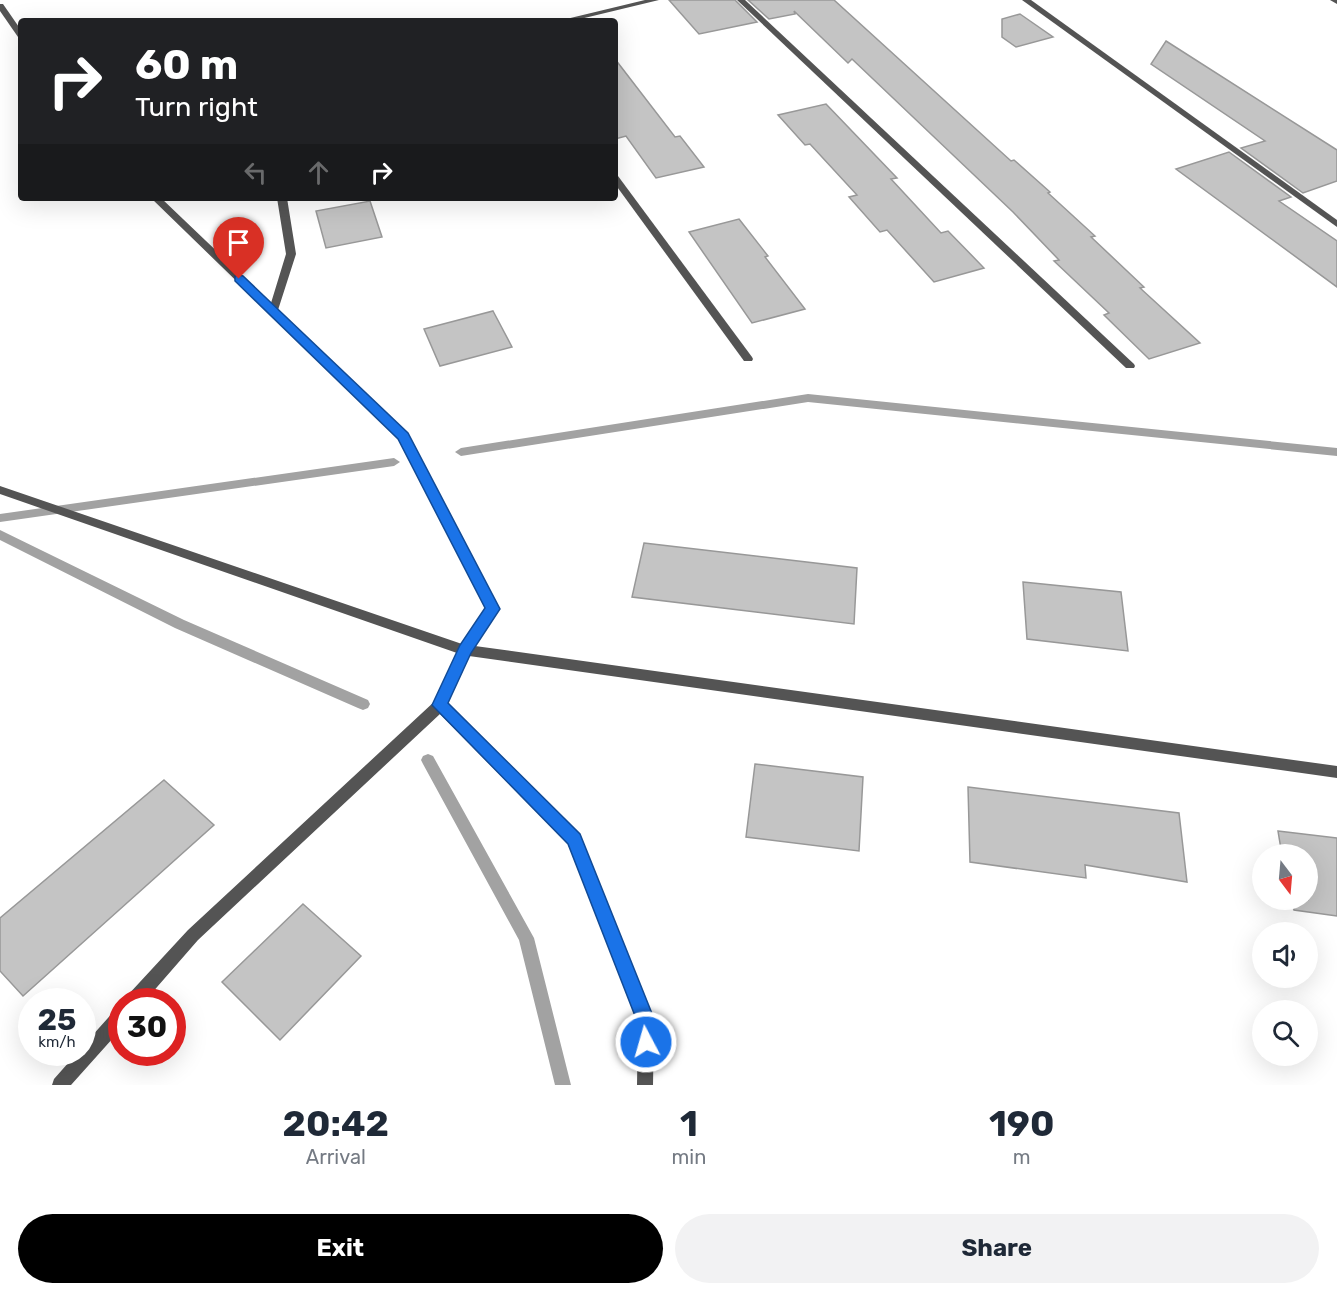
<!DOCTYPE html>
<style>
:root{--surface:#fff;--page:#f2f2f3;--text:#1f2937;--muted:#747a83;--accent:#000}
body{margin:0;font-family:Rubik,sans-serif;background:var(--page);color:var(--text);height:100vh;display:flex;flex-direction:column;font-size:22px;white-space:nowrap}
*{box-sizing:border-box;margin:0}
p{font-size:20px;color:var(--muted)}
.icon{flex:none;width:33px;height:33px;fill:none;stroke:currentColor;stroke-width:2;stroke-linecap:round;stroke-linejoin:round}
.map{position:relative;height:1085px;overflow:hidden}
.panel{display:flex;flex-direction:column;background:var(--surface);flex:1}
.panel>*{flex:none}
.hud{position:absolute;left:18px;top:18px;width:600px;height:183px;border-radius:6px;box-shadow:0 6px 24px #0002;background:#202124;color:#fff;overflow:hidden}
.needle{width:39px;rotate:164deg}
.buttons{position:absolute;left:1252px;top:844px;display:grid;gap:12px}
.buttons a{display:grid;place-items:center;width:66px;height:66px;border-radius:50%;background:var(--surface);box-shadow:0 6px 24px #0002;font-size:30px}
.speed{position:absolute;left:18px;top:988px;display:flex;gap:12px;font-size:30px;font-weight:700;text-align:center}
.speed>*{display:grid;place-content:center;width:78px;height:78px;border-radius:50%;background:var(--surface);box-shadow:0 6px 24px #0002;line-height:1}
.speed small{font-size:15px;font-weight:400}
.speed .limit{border:9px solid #d22;background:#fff;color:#111}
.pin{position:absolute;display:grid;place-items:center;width:51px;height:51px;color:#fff;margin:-62px -26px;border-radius:50% 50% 50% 0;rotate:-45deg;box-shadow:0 0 6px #0007}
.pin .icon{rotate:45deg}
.me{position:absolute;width:66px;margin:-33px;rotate:354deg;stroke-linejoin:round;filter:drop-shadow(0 0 4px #0008)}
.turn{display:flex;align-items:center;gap:21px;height:126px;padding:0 18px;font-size:27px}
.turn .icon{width:78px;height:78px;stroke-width:2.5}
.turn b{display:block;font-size:42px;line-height:51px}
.lanes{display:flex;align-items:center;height:57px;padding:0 18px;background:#0003;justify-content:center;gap:30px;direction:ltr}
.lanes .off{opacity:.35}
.eta{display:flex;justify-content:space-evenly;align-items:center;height:102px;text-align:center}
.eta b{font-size:36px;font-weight:700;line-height:42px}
.cta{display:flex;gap:12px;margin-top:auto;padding:12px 18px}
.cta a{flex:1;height:69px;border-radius:36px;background:var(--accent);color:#fff;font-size:24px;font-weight:700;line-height:69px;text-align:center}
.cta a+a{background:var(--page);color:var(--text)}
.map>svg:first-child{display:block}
</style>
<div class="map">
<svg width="1337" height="1085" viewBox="0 0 1337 1085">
<rect width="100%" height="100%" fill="#fff"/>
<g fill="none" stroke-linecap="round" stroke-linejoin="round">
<g fill="#a2a2a2" fill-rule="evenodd">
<polygon points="808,394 1337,448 1337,456 808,402 461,456 455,452 461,448"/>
<polygon points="394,458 400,462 394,466 0,522 0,514"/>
<polygon points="0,530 184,620 368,700 370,704 368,708 363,710 358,708 175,628 0,540"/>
<polygon points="428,754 433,756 534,938 571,1085 555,1085 519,940 423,764 421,760 423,756"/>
</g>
</g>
<g fill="#c4c4c4" stroke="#989898" stroke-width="1.5">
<polygon points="669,0 735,0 757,22 699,34"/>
<polygon points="748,0 834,0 1011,161 1014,160 1050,192 1048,193 1095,236 1091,237 1144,287 1140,288 1200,343 1149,359 1104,315 1109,313 1054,261 1059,260 1013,212 852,59 848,63 794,11 795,14 769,19"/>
<polygon points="1020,14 1053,37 1016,47 1002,37 1002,19"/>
<polygon points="1166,41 1337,150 1337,181 1303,193 1241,148 1265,141 1151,64"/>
<polygon points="615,59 675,137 680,136 704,167 656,178 626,136 615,139"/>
<polygon points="826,104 897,178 891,179 941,233 948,231 984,268 934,282 887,230 880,232 849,197 857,195 810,144 805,145 778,115"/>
<polygon points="1229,152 1291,197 1279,201 1337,241 1337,287 1176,169"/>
<polygon points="370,201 382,237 326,248 316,211"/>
<polygon points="739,219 768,256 765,257 805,309 752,323 689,232"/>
<polygon points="493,311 512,347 440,366 424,329"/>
<polygon points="644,543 857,568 854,624 632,597"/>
<polygon points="1023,582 1121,592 1128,651 1027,639"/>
<polygon points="755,764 863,777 859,851 746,837"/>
<polygon points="164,780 214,825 23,996 0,971 0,918"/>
<polygon points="968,787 1179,813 1187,882 1085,865 1086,878 970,862"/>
<polygon points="1278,831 1337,838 1337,916 1294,910 1292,900 1308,900 1308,855 1282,855"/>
<polygon points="303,904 361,956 280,1040 222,982"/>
</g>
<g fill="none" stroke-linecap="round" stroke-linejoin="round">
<g fill="#545454" fill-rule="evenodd">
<polygon points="645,0 659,0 572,21 558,21"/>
<polygon points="737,0 745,0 1134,364 1135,366 1134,368 1126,368"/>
<polygon points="1022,0 1031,0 1337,220 1337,227"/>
<polygon points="1330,0 1337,0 1337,4"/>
<polygon points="0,4 3,4 21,30 21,37 18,37 0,11"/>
<polygon points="615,175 618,176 752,357 753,359 752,361 744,361 615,184"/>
<polygon points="151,198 161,198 271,303 286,254 277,198 287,198 296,254 278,310 407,434 499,609 475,646 1337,766 1337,778 469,656 447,704 579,835 654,1021 653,1085 637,1085 638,1021 568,844 440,714 198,940 144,1002 125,1002 127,996 188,930 435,701 457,653 0,494 0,486 462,644 486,608 399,439"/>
<polygon points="122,1007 122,1028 71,1085 52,1085 54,1079 77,1053 82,1053 82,1047 116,1009"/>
</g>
</g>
<polygon fill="#1a73e8" stroke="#114b97" stroke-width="1.5" points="239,275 243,276 408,433 500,609 471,653 448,703 580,834 655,1021 655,1042 652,1049 646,1052 639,1049 636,1042 637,1021 568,844 432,705 460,645 485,608 398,439 235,281 235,276"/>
</svg>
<div class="buttons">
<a><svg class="needle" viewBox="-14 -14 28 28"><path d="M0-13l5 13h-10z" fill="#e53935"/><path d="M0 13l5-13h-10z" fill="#747a83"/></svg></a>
<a><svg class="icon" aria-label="sound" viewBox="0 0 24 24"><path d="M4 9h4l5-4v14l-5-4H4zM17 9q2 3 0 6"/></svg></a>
<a><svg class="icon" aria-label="search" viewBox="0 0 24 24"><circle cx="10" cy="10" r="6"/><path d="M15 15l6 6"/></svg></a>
</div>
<div class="speed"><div>25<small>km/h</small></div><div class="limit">30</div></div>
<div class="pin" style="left:239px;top:279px;background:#d93025"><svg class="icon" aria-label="arrive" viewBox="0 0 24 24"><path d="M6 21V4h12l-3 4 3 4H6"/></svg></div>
<svg class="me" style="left:646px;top:1042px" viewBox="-20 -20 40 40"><circle r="17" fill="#1a73e8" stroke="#fff" stroke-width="3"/><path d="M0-11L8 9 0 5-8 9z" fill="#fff"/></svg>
<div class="hud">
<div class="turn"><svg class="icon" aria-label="right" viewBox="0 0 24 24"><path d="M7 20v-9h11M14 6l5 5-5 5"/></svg><div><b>60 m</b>Turn right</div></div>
<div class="lanes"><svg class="icon off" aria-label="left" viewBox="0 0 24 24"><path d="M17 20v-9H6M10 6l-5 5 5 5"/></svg><svg class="icon off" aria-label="ahead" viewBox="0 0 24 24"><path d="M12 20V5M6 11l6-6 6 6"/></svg><svg class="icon" aria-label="right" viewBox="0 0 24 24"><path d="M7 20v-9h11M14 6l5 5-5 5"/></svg></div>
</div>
</div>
<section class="panel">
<div class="eta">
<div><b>20:42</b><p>Arrival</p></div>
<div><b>1</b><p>min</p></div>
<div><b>190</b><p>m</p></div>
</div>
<div class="cta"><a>Exit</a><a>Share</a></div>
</section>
